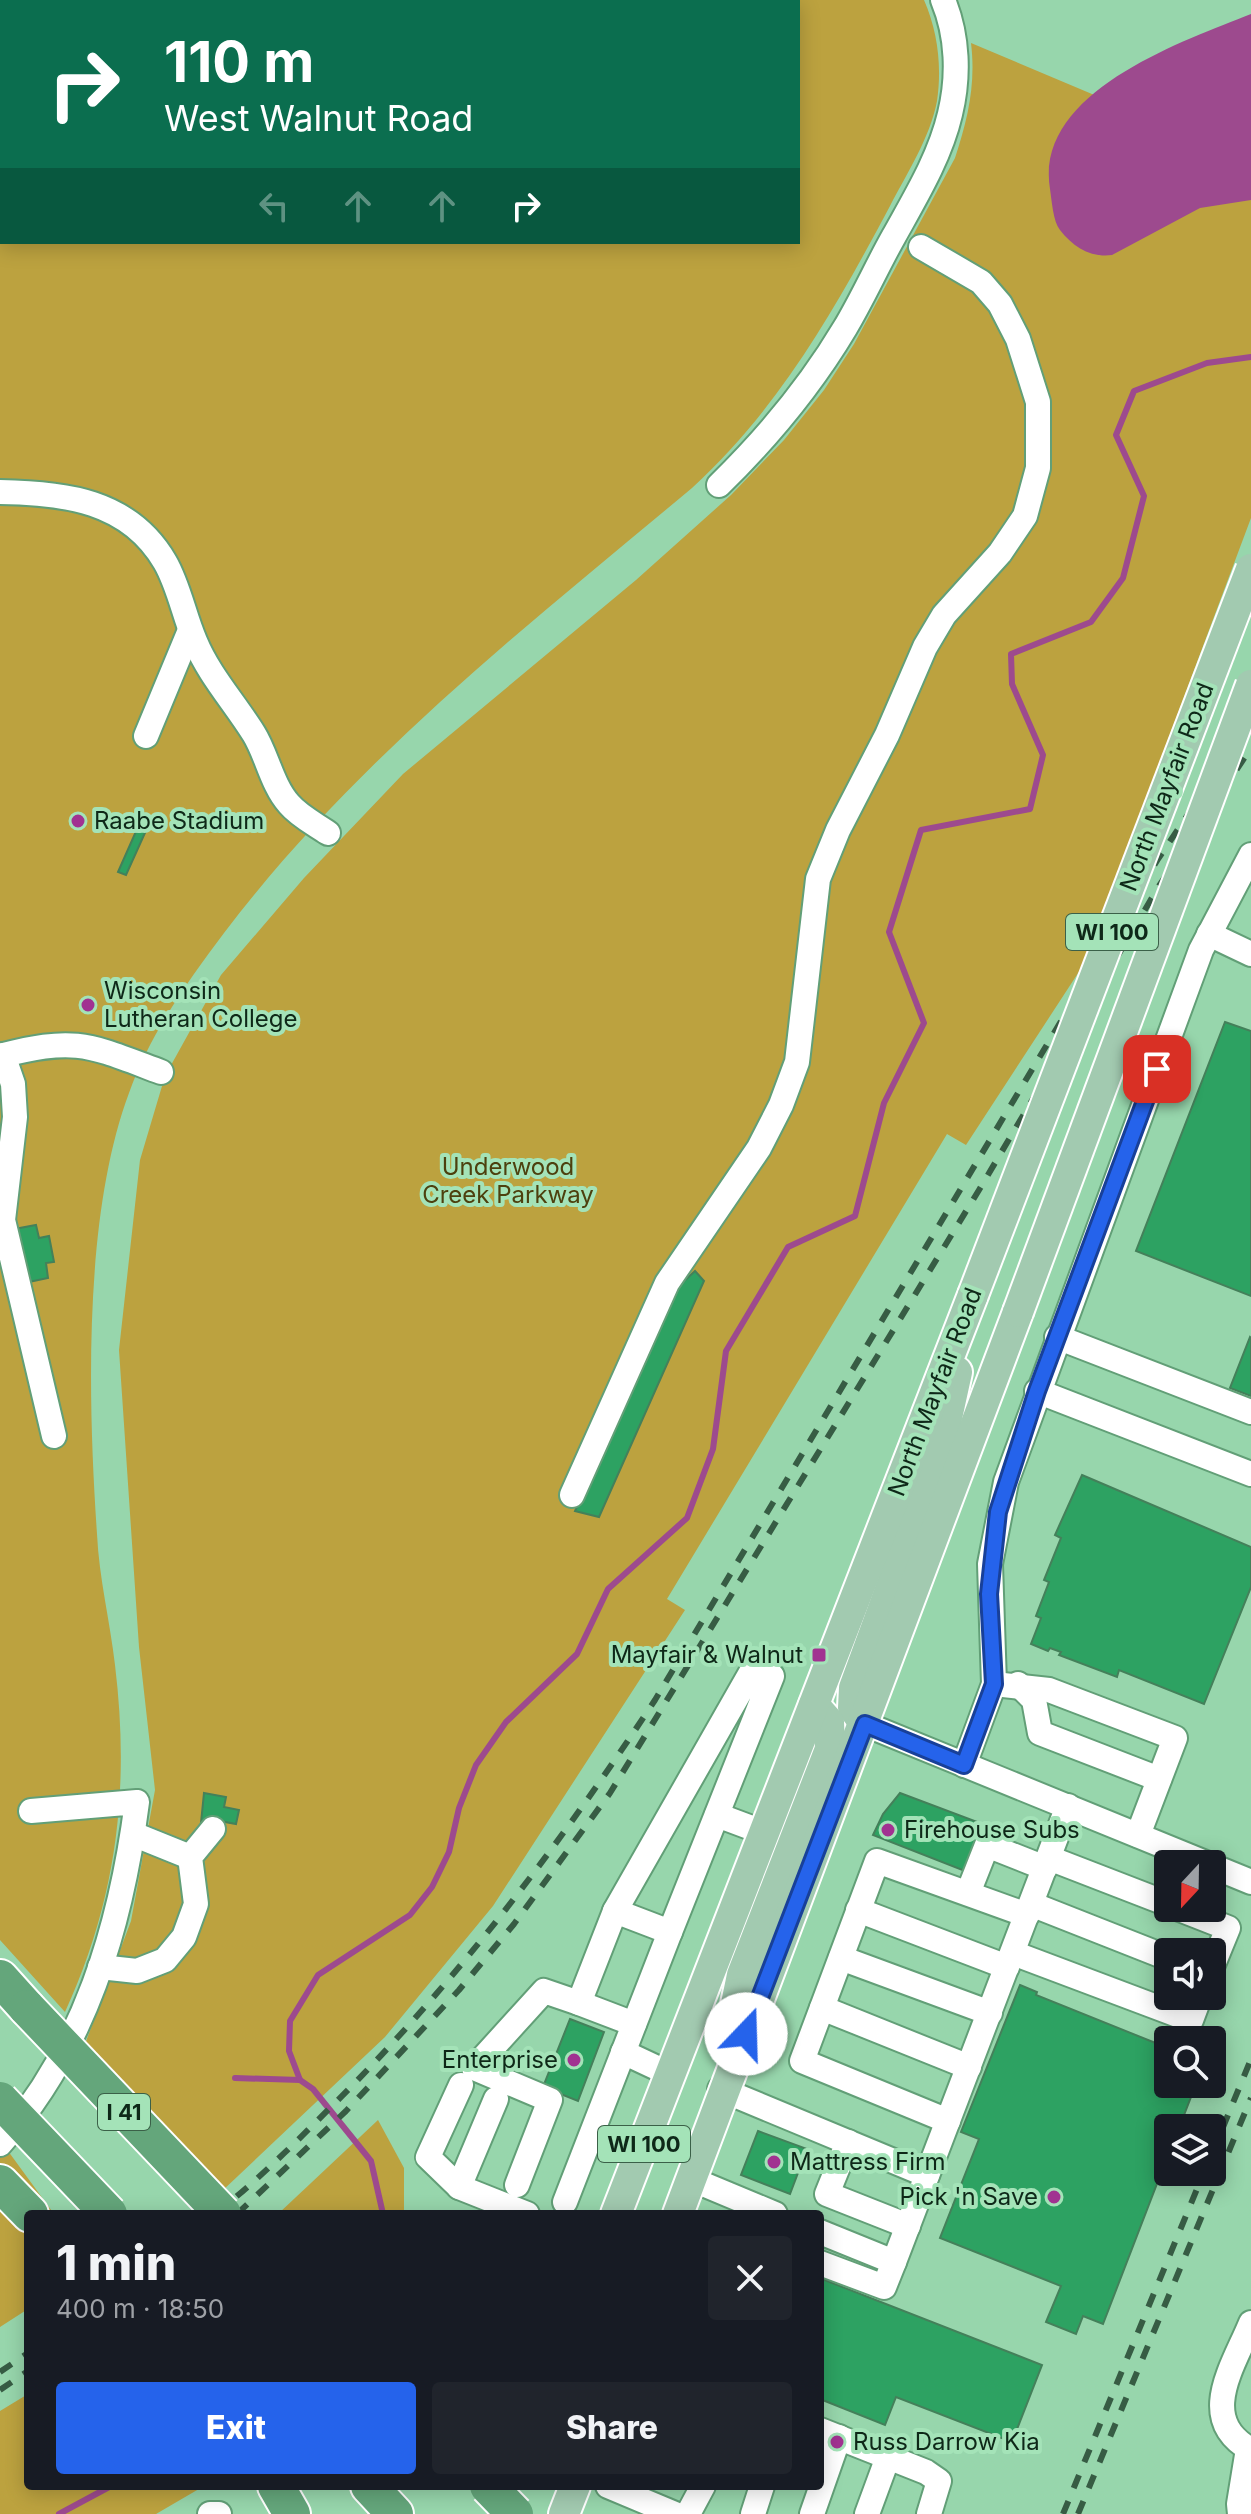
<!DOCTYPE html>
<meta charset="utf-8">
<style>
:root{--surface:#171b24;--page:#20242c;--text:#f1f3f6;--muted:#9ea1a6;--accent:#2563eb}
body{margin:0;font-family:Inter,sans-serif;background:var(--page);color:var(--text);height:100vh;display:flex;flex-direction:column;font-size:30px;white-space:nowrap}
*{box-sizing:border-box;margin:0}
p{font-size:26px;color:var(--muted)}
.icon{flex:none;width:44px;height:44px;fill:none;stroke:currentColor;stroke-width:2;stroke-linecap:round;stroke-linejoin:round}
.map{position:relative;flex:1;overflow:hidden}
.sheet{position:absolute;left:24px;top:2210px;width:800px;height:280px;display:flex;flex-direction:column;background:var(--surface);border-radius:8px;box-shadow:0 4px 20px #0003}
.sheet>*{flex:none}
.banner{position:absolute;left:0px;top:0px;width:800px;height:244px;box-shadow:0 4px 20px #0003;background:#0b6e4f;color:#fff;overflow:hidden}
.needle{width:52px;rotate:202deg}
.tools{position:absolute;left:1154px;top:1850px;display:grid;gap:16px}
.tools a{display:grid;place-items:center;width:72px;height:72px;border-radius:8px;background:var(--surface);box-shadow:0 4px 20px #0003;font-size:40px}
.pin{position:absolute;display:grid;place-items:center;width:68px;height:68px;color:#fff;margin:-34px;border-radius:16px;box-shadow:0 4px 12px #0006}
.me{position:absolute;width:88px;margin:-44px;rotate:21deg;stroke-linejoin:round;filter:drop-shadow(0 0 6px #0008)}
.turn{display:flex;align-items:center;gap:28px;height:168px;padding:0 32px;font-size:36px}
.turn .icon{width:104px;height:104px;stroke-width:2.5}
.turn b{display:block;font-size:56px;line-height:68px}
.lanes{display:flex;align-items:center;height:76px;padding:0 32px;background:#0003;justify-content:center;gap:40px;direction:ltr}
.lanes .off{opacity:.35}
.round{display:grid;place-items:center;flex:none;width:84px;height:84px;border-radius:8px;background:var(--page)}
.summary{display:flex;align-items:center;justify-content:space-between;height:136px;padding:0 32px}
h1{font-size:48px;font-weight:800;line-height:60px}
.primary-button{display:flex;gap:16px;margin-top:auto;padding:16px 32px}
.primary-button a{flex:1;height:92px;border-radius:8px;background:var(--accent);color:#fff;font-size:32px;font-weight:800;line-height:92px;text-align:center}
.primary-button a+a{background:var(--page);color:var(--text)}
.map>svg:first-child{display:block}
</style>
<div class="map">
<svg width="1251" height="2514" viewBox="0 0 1251 2514">
<rect width="100%" height="100%" fill="#97d6ac"/>
<g fill="#bca23f">
<path d="M 313,0 L 924,0 C 938,32 942,67 937,101 C 930,138 907,173 890,206 C 834,311 780,407 692,488 C 527,626 355,760 224,933 C 187,982 149,1036 129,1093 C 83,1216 88,1403 97,1534 C 99,1578 110,1621 115,1665 C 130,1788 117,1899 65,2012 L 0,1940 L 0,197 L 2,242 L 798,242 L 798,2 L 311,2 Z"/>
<path d="M 971,43 L 1251,161 L 1251,518 L 1084,964 L 966,1145 L 947,1134 L 667,1599 L 685,1610 L 493,1906 L 385,2037 L 221,2192 L 82,2052 L 131,1921 L 155,1790 L 139,1647 L 119,1350 L 140,1160 L 165,1076 L 221,975 L 304,878 L 403,774 L 636,580 L 731,495 L 784,440 L 824,390 L 854,344 L 955,158 C 968,119 976,84 971,43 Z"/>
<polygon points="378,2120 404,2168 404,2214 278,2214"/>
<polygon points="0,2140 54,2214 28,2214 28,2309 0,2327"/>
<polygon points="28,2394 28,2486 204,2486 156,2514 0,2514 0,2411"/>
</g>
<path fill="#9d4a8e" d="M 1251,14 L 1251,200 L 1200,208 L 1112,255 C 1091,258 1073,247 1060,230 C 1053,221 1052,202 1050,189 C 1034,92 1181,42 1251,14 Z"/>
<g fill="none" stroke-linecap="round" stroke-linejoin="round">
<g stroke="#9d4a8e" stroke-width="6">
<polyline points="235,2078 300,2080"/>
<polyline points="383,2214 371,2161 313,2089 300,2080 289,2051 290,2021 318,1975 410,1915 432,1887 449,1852 459,1808 476,1765 506,1722 577,1654 608,1589 687,1518 713,1449 726,1351 788,1247 855,1216 884,1103 924,1023 889,932 921,830 1030,809 1043,755 1012,684 1011,654 1091,622 1123,578 1144,496 1116,435 1134,391 1207,363 1251,357"/>
<polyline points="59,2514 111,2486"/>
</g>
</g>
<g fill="#2da262" stroke="#44805a" stroke-width="2">
<polygon points="141,820 149,824 126,875 118,872"/>
<polygon points="1225,1022 1251,1031 1251,1296 1136,1251"/>
<polygon points="36,1225 39,1238 49,1236 54,1262 46,1263 48,1278 24,1283 14,1229"/>
<polygon points="695,1271 704,1281 599,1517 575,1511 671,1293"/>
<polygon points="1250,1337 1251,1338 1251,1396 1230,1388"/>
<polygon points="1082,1475 1251,1547 1251,1587 1204,1704 1119,1670 1117,1677 1059,1655 1061,1652 1050,1648 1048,1651 1031,1644 1041,1618 1036,1616 1049,1582 1044,1580 1061,1538 1055,1535"/>
<polygon points="204,1793 226,1797 224,1807 239,1810 236,1824 214,1820 212,1826 201,1823"/>
<polygon points="900,1793 988,1826 970,1873 873,1835 883,1814"/>
<polygon points="1020,1985 1037,1992 1036,1995 1168,2048 1168,2084 1196,2084 1179,2128 1168,2128 1168,2155 1103,2324 1083,2316 1076,2334 1046,2322 1061,2286 940,2238 979,2139 961,2132"/>
<polygon points="570,2019 604,2032 578,2101 543,2087"/>
<polygon points="758,2131 807,2149 790,2194 741,2175"/>
<polygon points="822,2279 1042,2365 1012,2442 896,2397 885,2425 820,2399"/>
</g>
<g fill="none" stroke-linecap="round" stroke-linejoin="round">
<defs>
<g id="minor">
<polyline points="294,2 296,0"/>
<polyline points="0,182 2,182"/>
<path d="M 719,485 C 766,439 811,385 845,328 C 863,298 877,266 894,236 C 915,198 940,157 950,114 C 959,77 958,36 943,0"/>
<path d="M 0,492 C 64,493 129,500 165,562 C 179,586 184,616 195,641 C 209,675 234,702 254,734 C 267,755 272,785 289,804 C 299,816 315,824 328,833"/>
<polyline points="146,736 190,630"/>
<polyline points="1209,934 1251,954"/>
<polyline points="3,1055 13,1084 15,1117 3,1220 54,1436"/>
<path d="M 0,1056 C 77,1036 89,1045 161,1072"/>
<polyline points="1057,1337 1251,1412"/>
<polyline points="1037,1391 1251,1474"/>
<polyline points="572,1495 667,1283 759,1148 781,1105 797,1062 818,879 838,830 887,735 925,647 944,615 1000,553 1025,516 1038,468 1038,402 1018,339 1000,304 981,282 921,247"/>
<polyline points="994,1684 1049,1690 1175,1738 1138,1835"/>
<polyline points="1018,1684 1034,1700 1040,1733 1159,1779"/>
<polyline points="850,1718 1208,1864"/>
<polyline points="964,1765 994,1684 990,1564 1006,1482 1201,950 1251,855"/>
<polyline points="717,1815 765,1833"/>
<polyline points="133,1834 190,1857"/>
<polyline points="1049,1858 1168,1904"/>
<polyline points="1212,1866 1251,1882"/>
<polyline points="968,1893 987,1845 1045,1868"/>
<polyline points="1031,1904 1168,1958"/>
<polyline points="1177,1908 1228,1928 1212,1967"/>
<polyline points="858,1910 1007,1967"/>
<polyline points="615,1911 753,1669 772,1676 670,1932"/>
<polyline points="1013,1953 1191,2020 1200,1996"/>
<polyline points="841,1958 990,2013"/>
<polyline points="100,1967 137,1971 165,1960 184,1937 196,1904 190,1857 213,1829"/>
<polyline points="579,2003 634,2024"/>
<polyline points="822,2008 969,2067"/>
<polyline points="623,2052 672,2075"/>
<polyline points="461,2085 428,2157 459,2187 527,2214"/>
<polyline points="720,2089 927,2175"/>
<polyline points="948,2121 802,2061 877,1861 1027,1915"/>
<polyline points="848,2142 827,2194 908,2226"/>
<path d="M 0,2144 C 85,2049 121,1926 137,1802 L 31,1811"/>
<polyline points="691,2179 775,2214"/>
<polyline points="517,2185 550,2100 474,2068 544,1991 579,2003 615,1911 670,1932 565,2202"/>
<polyline points="459,2187 496,2099"/>
<polyline points="820,2232 894,2262 1068,1806"/>
<polyline points="820,2263 884,2287 894,2262"/>
<path d="M 1251,2323 C 1233,2367 1196,2419 1251,2450"/>
<polyline points="820,2430 926,2472 939,2481 929,2514"/>
<polyline points="608,2486 675,2514"/>
<polyline points="210,2514 219,2514"/>
<polyline points="688,2514 703,2486"/>
<polyline points="753,2514 762,2486"/>
<polyline points="812,2514 839,2437"/>
<polyline points="867,2514 888,2457"/>
<polyline points="1240,2514 1239,2504 1248,2449"/>
</g>
<g id="major">
<polyline points="127,2 130,0"/>
<polyline points="216,2 219,0"/>
<polyline points="0,82 2,81"/>
<polyline points="0,133 2,132"/>
<polyline points="865,1724 853,1708 854,1688 938,1459 957,1372"/>
<polyline points="728,2043 742,1975 830,1749 829,1722 814,1705"/>
<polyline points="616,2214 973,1295"/>
<polyline points="678,2214 1018,1312"/>
<polyline points="564,2514 575,2486"/>
</g>
<g id="highway">
<polyline points="0,1978 27,2008"/>
<polyline points="0,2183 30,2214"/>
<polyline points="276,2486 292,2514"/>
<polyline points="369,2486 395,2514"/>
</g>
</defs>
<use href="#minor" stroke="#629f77" stroke-width="28"/>
<use href="#major" stroke="#fff" stroke-width="34"/>
<use href="#highway" stroke="#fff" stroke-width="40"/>
<use href="#minor" stroke="#fff" stroke-width="24"/>
<use href="#major" stroke="#a2cab0" stroke-width="30"/>
<use href="#highway" stroke="#64a67b" stroke-width="36"/>
<g stroke="#375c44" stroke-width="6" stroke-dasharray="14 14" stroke-linecap="butt">
<polyline points="1212,2154 1251,2059"/>
<path d="M 215,2214 C 256,2182 294,2144 331,2107 C 455,1984 559,1846 655,1700 L 1158,859 L 1251,721"/>
<polyline points="237,2214 346,2111 459,1990 514,1924 610,1793 979,1190 1159,886 1251,748"/>
<polyline points="0,2372 28,2353"/>
<polyline points="0,2390 28,2371"/>
<polyline points="1063,2514 1204,2172"/>
<polyline points="1078,2514 1251,2098"/>
</g>
<defs>
<g id="major-bridge">
<polyline points="973,1295 1251,569"/>
<polyline points="1018,1312 1251,685"/>
</g>
<g id="highway-bridge">
<polyline points="27,2008 223,2214"/>
<polyline points="0,2100 109,2214"/>
<polyline points="488,2486 515,2514"/>
</g>
</defs>
<use href="#major-bridge" stroke="#fff" stroke-width="34" stroke-linecap="butt"/>
<use href="#highway-bridge" stroke="#fff" stroke-width="40" stroke-linecap="butt"/>
<use href="#major-bridge" stroke="#a2cab0" stroke-width="30"/>
<use href="#highway-bridge" stroke="#64a67b" stroke-width="36"/>
</g>
<g fill="none" stroke-linecap="round" stroke-linejoin="round">
<defs>
<polyline id="route" points="746,2034 865,1724 964,1765 994,1684 989,1594 998,1512 1037,1391 1157,1069"/>
</defs>
<use href="#route" stroke="#184099" stroke-width="20"/>
<use href="#route" stroke="#2563eb" stroke-width="14"/>
</g>
<g fill="#a13291" stroke="#a4e3b8" stroke-width="3">
<circle cx="78" cy="821" r="8"/>
<circle cx="88" cy="1005" r="8"/>
<rect x="811" y="1647" width="16" height="16" rx="4"/>
<circle cx="888" cy="1830" r="8"/>
<circle cx="574" cy="2060" r="8"/>
<circle cx="774" cy="2162" r="8"/>
<circle cx="1054" cy="2197" r="8"/>
<circle cx="837" cy="2442" r="8"/>
</g>
<g text-anchor="middle" stroke-width="8" stroke-linejoin="round" paint-order="stroke">
<g fill="#a4e3b8" stroke="#3b6048" stroke-width="2">
<rect x="1066" y="914" width="92" height="36" rx="6"/>
<rect x="98" y="2094" width="52" height="36" rx="6"/>
<rect x="598" y="2126" width="92" height="36" rx="6"/>
</g>
<g font-size="22" font-weight="bold" fill="#0e2818">
<text x="1112" y="940">WI 100</text>
<text x="124" y="2120">I 41</text>
<text x="644" y="2152">WI 100</text>
</g>
<g font-size="24" fill="#0e2818" stroke="#a4e3b8">
<text transform="translate(1167 787) rotate(-69)" y="8">North Mayfair Road</text>
<text transform="translate(935 1392) rotate(-69)" y="8">North Mayfair Road</text>
</g>
<g font-size="24" fill="#0e2818" stroke="#a4e3b8" text-anchor="start">
<text x="94" y="829">Raabe Stadium</text>
<text x="104" y="999">Wisconsin<tspan x="104" dy="28">Lutheran College</tspan></text>
<text x="803" y="1663" text-anchor="end">Mayfair &amp; Walnut</text>
<text x="904" y="1838">Firehouse Subs</text>
<text x="558" y="2068" text-anchor="end">Enterprise</text>
<text x="790" y="2170">Mattress Firm</text>
<text x="1038" y="2205" text-anchor="end">Pick 'n Save</text>
<text x="853" y="2450">Russ Darrow Kia</text>
</g>
<g font-size="24" fill="#4d400e" stroke="#a4e3b8">
<text x="508" y="1175">Underwood<tspan x="508" dy="28">Creek Parkway</tspan></text>
</g>
</g>
</svg>
<div class="tools">
<a><svg class="needle" viewBox="-14 -14 28 28"><path d="M0-13l5 13h-10z" fill="#e53935"/><path d="M0 13l5-13h-10z" fill="#9ea1a6"/></svg></a>
<a><svg class="icon" aria-label="sound" viewBox="0 0 24 24"><path d="M4 9h4l5-4v14l-5-4H4zM17 9q2 3 0 6"/></svg></a>
<a><svg class="icon" aria-label="search" viewBox="0 0 24 24"><circle cx="10" cy="10" r="6"/><path d="M15 15l6 6"/></svg></a>
<a><svg class="icon" aria-label="layers" viewBox="0 0 24 24"><path d="M12 4l9 5-9 5-9-5zM3 14l9 5 9-5"/></svg></a>
</div>
<div class="pin" style="left:1157px;top:1069px;background:#d93025"><svg class="icon" aria-label="arrive" viewBox="0 0 24 24"><path d="M6 21V4h12l-3 4 3 4H6"/></svg></div>
<svg class="me" style="left:746px;top:2034px" viewBox="-20 -20 40 40"><circle r="19" fill="#fff"/><path d="M0-13L10 11 0 6-10 11z" fill="#2563eb"/></svg>
<div class="banner">
<div class="turn"><svg class="icon" aria-label="right" viewBox="0 0 24 24"><path d="M7 20v-9h11M14 6l5 5-5 5"/></svg><div><b>110 m</b>West Walnut Road</div></div>
<div class="lanes"><svg class="icon off" aria-label="left" viewBox="0 0 24 24"><path d="M17 20v-9H6M10 6l-5 5 5 5"/></svg><svg class="icon off" aria-label="ahead" viewBox="0 0 24 24"><path d="M12 20V5M6 11l6-6 6 6"/></svg><svg class="icon off" aria-label="ahead" viewBox="0 0 24 24"><path d="M12 20V5M6 11l6-6 6 6"/></svg><svg class="icon" aria-label="right" viewBox="0 0 24 24"><path d="M7 20v-9h11M14 6l5 5-5 5"/></svg></div>
</div>
<section class="sheet">
<div class="summary"><div><h1>1 min</h1><p>400 m · 18:50</p></div><a class="round"><svg class="icon" aria-label="close" viewBox="0 0 24 24"><path d="M6 6l12 12M18 6L6 18"/></svg></a></div>
<div class="primary-button"><a>Exit</a><a>Share</a></div>
</section>
</div>
